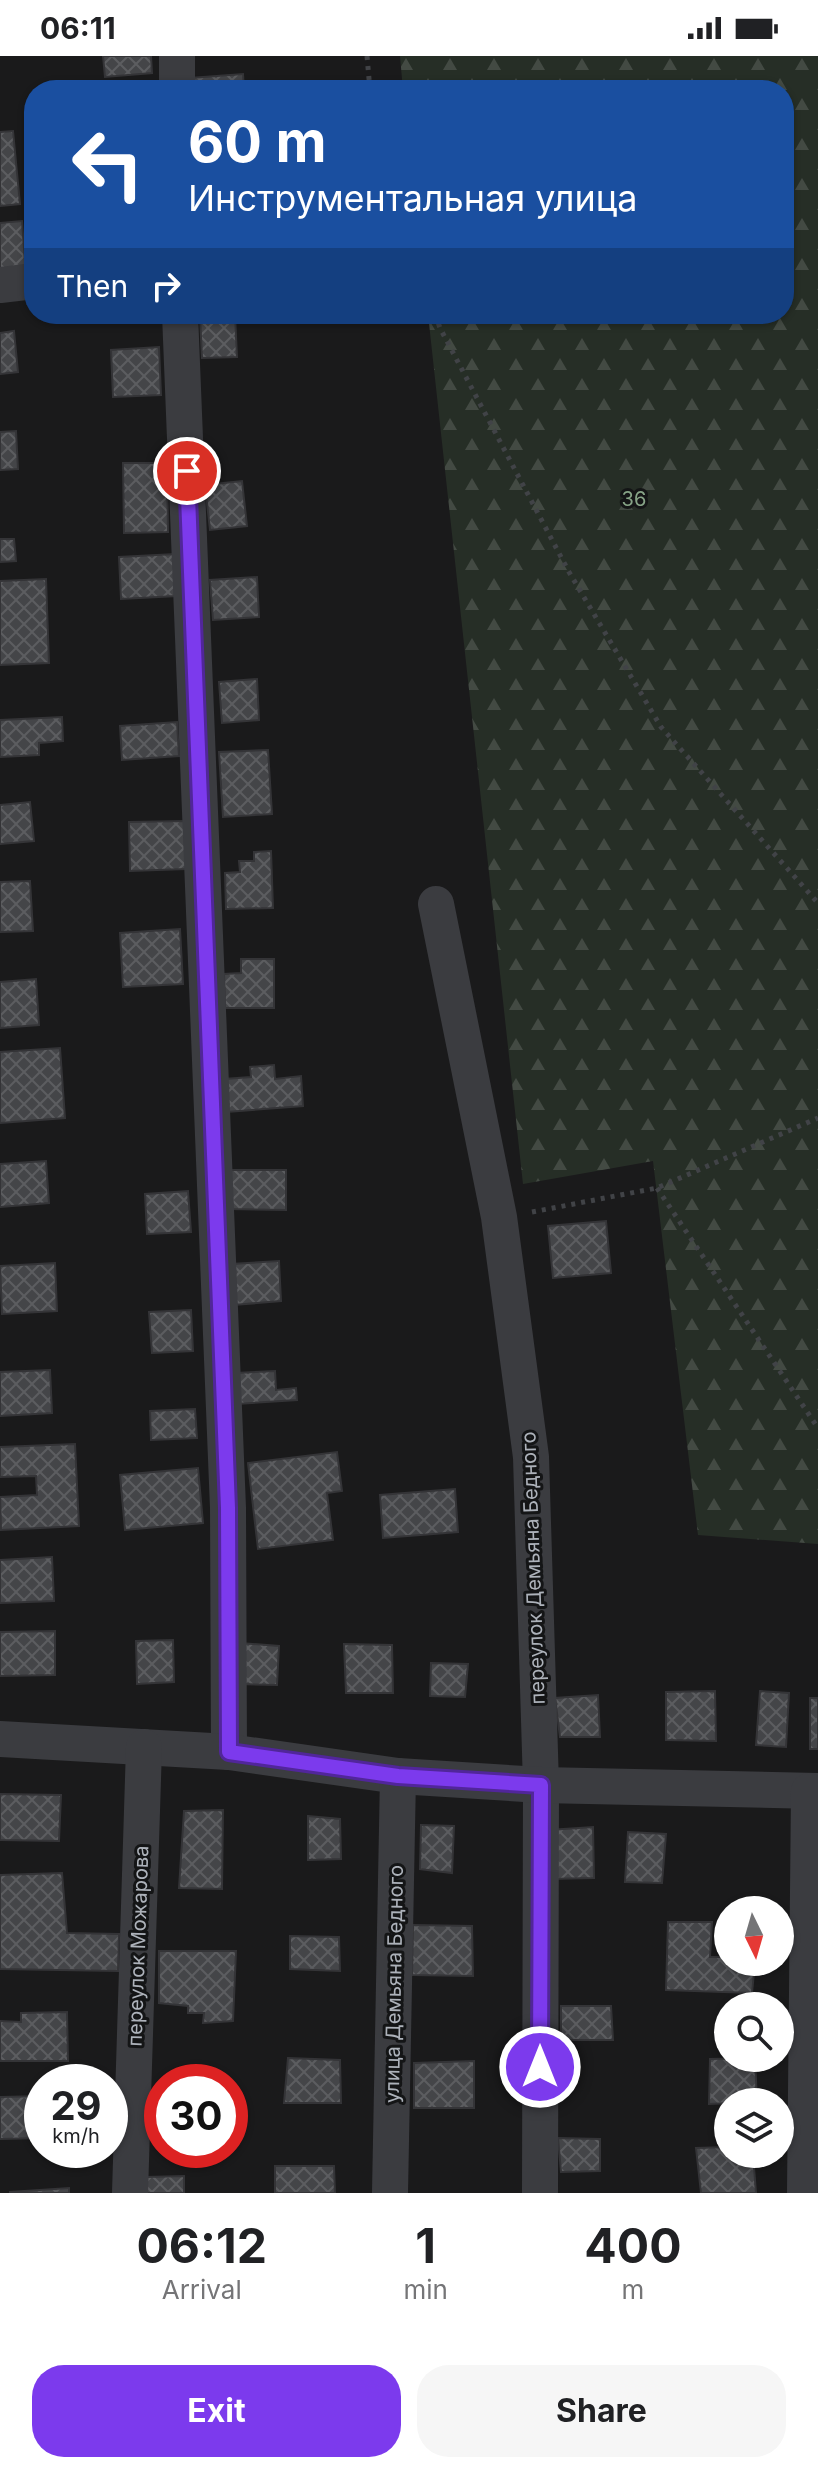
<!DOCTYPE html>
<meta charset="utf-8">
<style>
:root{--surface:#fff;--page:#f6f6f6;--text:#202124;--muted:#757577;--accent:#7c3aed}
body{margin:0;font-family:Inter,sans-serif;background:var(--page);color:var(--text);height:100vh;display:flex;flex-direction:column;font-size:30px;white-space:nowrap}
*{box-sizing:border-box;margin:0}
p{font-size:26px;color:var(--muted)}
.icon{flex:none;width:44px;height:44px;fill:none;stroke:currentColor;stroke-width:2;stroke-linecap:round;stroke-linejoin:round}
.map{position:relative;height:2137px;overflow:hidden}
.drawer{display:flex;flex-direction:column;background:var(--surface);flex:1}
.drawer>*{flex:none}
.hud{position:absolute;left:24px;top:24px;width:770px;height:244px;border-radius:32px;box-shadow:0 2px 6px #0004;background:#1a4fa0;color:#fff;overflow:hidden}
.needle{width:52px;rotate:175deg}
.fabs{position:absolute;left:714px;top:1840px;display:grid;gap:16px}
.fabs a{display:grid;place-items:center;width:80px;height:80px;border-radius:50%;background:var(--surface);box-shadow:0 2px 6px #0004;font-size:40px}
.speed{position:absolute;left:24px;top:2008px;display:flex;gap:16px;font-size:40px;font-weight:700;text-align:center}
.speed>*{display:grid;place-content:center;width:104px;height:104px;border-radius:50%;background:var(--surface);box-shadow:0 2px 6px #0004;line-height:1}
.speed small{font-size:20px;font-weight:400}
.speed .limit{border:12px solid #d22;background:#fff;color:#111}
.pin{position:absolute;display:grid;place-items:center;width:68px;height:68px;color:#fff;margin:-34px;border:4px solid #fff;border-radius:50%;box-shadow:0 2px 8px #0007}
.me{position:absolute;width:88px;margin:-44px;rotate:0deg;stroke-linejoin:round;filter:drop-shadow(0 0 6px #0008)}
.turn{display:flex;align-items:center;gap:28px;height:168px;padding:0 32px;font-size:36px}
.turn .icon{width:104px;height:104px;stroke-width:2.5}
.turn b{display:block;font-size:56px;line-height:68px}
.then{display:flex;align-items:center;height:76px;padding:0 32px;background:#0003;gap:16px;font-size:30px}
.eta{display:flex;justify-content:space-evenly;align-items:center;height:136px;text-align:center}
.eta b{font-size:48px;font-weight:700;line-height:56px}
.cta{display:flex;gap:16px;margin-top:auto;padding:16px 32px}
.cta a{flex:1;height:92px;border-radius:32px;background:var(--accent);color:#fff;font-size:32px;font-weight:700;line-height:92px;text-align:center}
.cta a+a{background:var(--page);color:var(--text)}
.status{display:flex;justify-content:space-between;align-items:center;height:56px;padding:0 40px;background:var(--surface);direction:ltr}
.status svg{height:22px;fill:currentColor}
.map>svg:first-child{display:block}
</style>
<div class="status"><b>06:11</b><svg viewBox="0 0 49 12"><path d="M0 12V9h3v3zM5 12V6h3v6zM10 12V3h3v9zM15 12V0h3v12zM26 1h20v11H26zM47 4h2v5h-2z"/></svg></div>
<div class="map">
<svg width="818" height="2137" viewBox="0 0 818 2137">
<defs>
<pattern id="forest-firs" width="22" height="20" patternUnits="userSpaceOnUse" patternTransform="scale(2)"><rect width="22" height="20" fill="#262e26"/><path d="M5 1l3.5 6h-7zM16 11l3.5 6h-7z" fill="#434a43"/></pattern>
<pattern id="building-cross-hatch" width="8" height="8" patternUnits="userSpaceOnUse" patternTransform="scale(2)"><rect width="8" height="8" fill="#444548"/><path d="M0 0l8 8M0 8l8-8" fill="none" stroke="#5c5d60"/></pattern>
</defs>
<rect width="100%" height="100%" fill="#1a1a1b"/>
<polygon fill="url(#forest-firs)" points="400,0 818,0 818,1488 698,1479 653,1105 523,1128 428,258 784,258 784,34 403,34"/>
<g fill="url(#building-cross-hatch)" stroke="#343437" stroke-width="2">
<polygon points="103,0 151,0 152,17 105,21"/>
<polygon points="243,18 244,34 191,34 190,22"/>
<polygon points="13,75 20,148 0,150 0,76"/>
<polygon points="22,165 26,219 0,221 0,167"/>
<polygon points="235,259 237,301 202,302 200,260"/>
<polygon points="14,275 18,316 0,318 0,277"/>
<polygon points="159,291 161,339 113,341 111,294"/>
<polygon points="16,375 18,413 0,414 0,376"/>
<polygon points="123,407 167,407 168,476 124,477"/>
<polygon points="242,425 247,470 210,474 205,429"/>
<polygon points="0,483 14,483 16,505 0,506"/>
<polygon points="175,498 177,540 121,543 119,501"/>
<polygon points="257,521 259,561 213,564 210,524"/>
<polygon points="46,523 49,607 0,609 0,525"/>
<polygon points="257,623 259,664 222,667 219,626"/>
<polygon points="62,661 63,685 39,687 39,699 0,701 0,664"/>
<polygon points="177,666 179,700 122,704 120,670"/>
<polygon points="268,694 272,758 223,761 219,696"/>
<polygon points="30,746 34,785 0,788 0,749"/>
<polygon points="185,765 186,813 130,815 129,766"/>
<polygon points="271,795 273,852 226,853 225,817 240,816 239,805 254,805 254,796"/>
<polygon points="30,825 33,875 0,876 0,826"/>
<polygon points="180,873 183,928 123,931 120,877"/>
<polygon points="241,903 274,903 274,952 225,952 224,918 241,917"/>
<polygon points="36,923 39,969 0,972 0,926"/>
<polygon points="60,992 65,1062 0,1067 0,996"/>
<polygon points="274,1009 275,1023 301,1020 303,1050 227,1056 224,1023 251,1021 250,1011"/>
<polygon points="46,1105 49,1147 0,1151 0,1108"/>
<polygon points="229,1114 286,1114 286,1154 229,1153"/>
<polygon points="188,1135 191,1176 147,1178 145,1138"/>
<polygon points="606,1165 611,1217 553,1222 548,1170"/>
<polygon points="279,1205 281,1245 234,1249 231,1208"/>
<polygon points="55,1207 57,1255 2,1258 0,1210"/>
<polygon points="191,1254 193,1295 152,1297 149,1256"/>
<polygon points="50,1314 52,1357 0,1360 0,1316"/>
<polygon points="275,1315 276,1334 296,1332 297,1344 237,1348 235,1317"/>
<polygon points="195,1353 197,1382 151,1384 150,1355"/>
<polygon points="75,1388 79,1470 1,1474 0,1441 37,1439 36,1420 0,1421 0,1391"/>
<polygon points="337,1396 342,1435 327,1437 333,1484 258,1493 248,1407"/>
<polygon points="198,1412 203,1467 125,1474 120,1419"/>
<polygon points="455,1433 458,1476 383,1482 380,1439"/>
<polygon points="52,1501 54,1545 0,1547 0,1504"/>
<polygon points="55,1575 55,1619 0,1620 0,1576"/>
<polygon points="173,1584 174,1626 137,1628 136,1585"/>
<polygon points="240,1587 279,1590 277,1629 238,1628"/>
<polygon points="344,1588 392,1589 393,1637 346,1637"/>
<polygon points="431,1607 468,1608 465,1641 430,1640"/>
<polygon points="715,1635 716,1685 666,1684 666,1636"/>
<polygon points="760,1635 789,1637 786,1691 756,1689"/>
<polygon points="598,1639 600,1681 560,1681 555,1642"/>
<rect x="810" y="1642" width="8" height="51"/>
<polygon points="0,1738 61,1739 59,1785 0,1784"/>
<polygon points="223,1754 222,1833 179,1832 184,1755"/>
<polygon points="308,1760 340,1763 341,1803 308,1804"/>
<polygon points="421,1769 454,1770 452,1817 420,1813"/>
<polygon points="593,1771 594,1822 549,1823 549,1774"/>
<polygon points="628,1776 666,1778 662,1827 625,1826"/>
<polygon points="62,1817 67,1877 119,1878 118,1915 0,1913 0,1819"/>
<polygon points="668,1866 712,1866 710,1901 728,1901 728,1906 755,1906 752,1937 666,1934"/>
<polygon points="413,1869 472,1870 473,1920 412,1919"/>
<polygon points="290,1880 339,1881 340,1915 290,1913"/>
<polygon points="159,1895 236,1895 233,1965 203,1967 204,1957 188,1957 188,1950 159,1947"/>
<polygon points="561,1950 611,1950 613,1984 561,1984"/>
<polygon points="67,1956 68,2005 0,2005 0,1965 21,1966 21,1957"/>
<polygon points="288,2002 340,2004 341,2047 284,2047"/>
<polygon points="755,2002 757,2046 709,2048 710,2003"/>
<polygon points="474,2005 474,2052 414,2052 414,2007"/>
<polygon points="42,2040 42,2082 0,2083 0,2041"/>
<polygon points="558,2082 600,2083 600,2115 561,2116"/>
<polygon points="728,2091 728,2098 753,2098 756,2137 701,2137 696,2092"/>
<polygon points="275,2110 334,2110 335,2137 275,2137"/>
<polygon points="184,2120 184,2137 145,2137 146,2121"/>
<polygon points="69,2132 69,2137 10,2137 10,2136"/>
</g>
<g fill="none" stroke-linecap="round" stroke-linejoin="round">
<g stroke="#414347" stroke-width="5" stroke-dasharray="4 6" stroke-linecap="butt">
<polyline points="367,0 370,34"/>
<polyline points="435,258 440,272 569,516 661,671 818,847"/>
<polyline points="657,1132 818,1372"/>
<polyline points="532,1156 657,1132 818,1062"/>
</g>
<g stroke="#3b3c40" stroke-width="36">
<polyline points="177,0 177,34"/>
<polyline points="0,229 34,225"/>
<polyline points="180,258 228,1452 229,1696"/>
<polyline points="436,848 499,1161 531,1401 541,1729 540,2137"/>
<polyline points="0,1683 229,1696 398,1720 541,1729 818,1735"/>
<polyline points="130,2137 144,1691"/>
<polyline points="390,2137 398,1720"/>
<polyline points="805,2137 809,1735"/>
</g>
</g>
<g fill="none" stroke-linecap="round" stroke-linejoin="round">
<defs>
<polyline id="route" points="187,415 228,1452 229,1696 398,1720 541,1729 540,2011"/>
</defs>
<use href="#route" stroke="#51269a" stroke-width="20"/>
<use href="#route" stroke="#7c3aed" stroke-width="14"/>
</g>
<g text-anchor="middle" stroke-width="6" stroke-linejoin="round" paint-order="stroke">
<g font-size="20" fill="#86a386" stroke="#141516">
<text x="634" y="450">36</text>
</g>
<g font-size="20" fill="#adb2ba" stroke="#141516">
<text transform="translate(533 1512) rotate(-92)" y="7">переулок Демьяна Бедного</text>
<text transform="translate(138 1890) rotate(-88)" y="7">переулок Можарова</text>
<text transform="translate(394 1928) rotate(-89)" y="7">улица Демьяна Бедного</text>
</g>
</g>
</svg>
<div class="fabs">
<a><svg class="needle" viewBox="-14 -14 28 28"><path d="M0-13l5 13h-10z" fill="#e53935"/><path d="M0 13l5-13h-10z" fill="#757577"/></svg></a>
<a><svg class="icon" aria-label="search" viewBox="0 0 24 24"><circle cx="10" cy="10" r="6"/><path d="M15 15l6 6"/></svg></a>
<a><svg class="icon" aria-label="layers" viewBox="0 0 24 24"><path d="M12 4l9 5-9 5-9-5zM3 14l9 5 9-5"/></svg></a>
</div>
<div class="speed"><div>29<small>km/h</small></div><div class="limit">30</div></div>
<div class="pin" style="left:187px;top:415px;background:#d93025"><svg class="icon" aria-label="arrive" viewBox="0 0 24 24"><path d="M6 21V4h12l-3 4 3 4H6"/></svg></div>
<svg class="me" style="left:540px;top:2011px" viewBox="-20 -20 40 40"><circle r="17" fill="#7c3aed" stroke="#fff" stroke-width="3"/><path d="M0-11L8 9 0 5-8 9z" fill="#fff"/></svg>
<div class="hud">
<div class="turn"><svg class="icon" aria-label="left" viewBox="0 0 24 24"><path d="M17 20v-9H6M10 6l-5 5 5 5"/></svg><div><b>60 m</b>Инструментальная улица</div></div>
<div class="then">Then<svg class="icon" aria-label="right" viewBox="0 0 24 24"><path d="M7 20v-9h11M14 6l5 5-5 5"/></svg></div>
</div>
</div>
<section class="drawer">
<div class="eta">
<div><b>06:12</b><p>Arrival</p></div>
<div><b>1</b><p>min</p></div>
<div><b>400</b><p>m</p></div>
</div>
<div class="cta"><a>Exit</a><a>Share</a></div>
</section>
